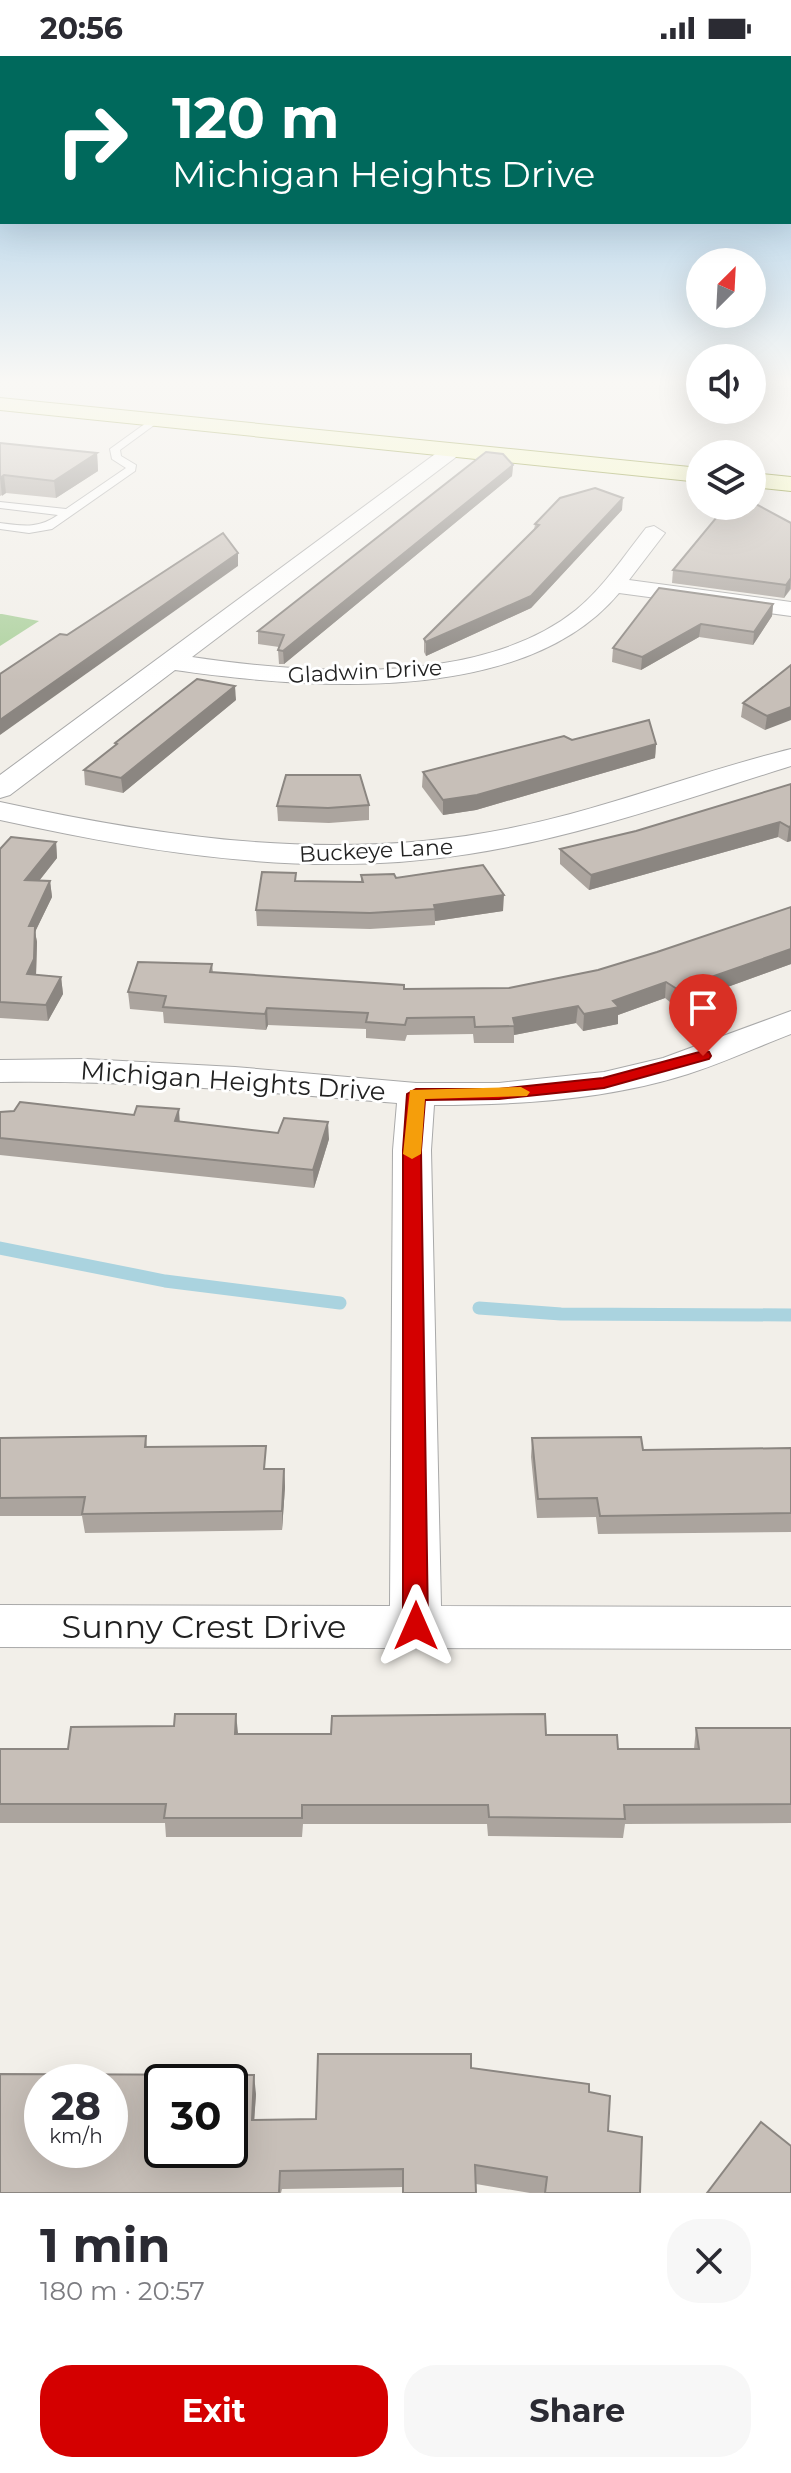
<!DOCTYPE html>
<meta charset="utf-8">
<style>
:root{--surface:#fff;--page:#f7f7f7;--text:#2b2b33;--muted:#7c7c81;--accent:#d40000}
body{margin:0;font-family:Montserrat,sans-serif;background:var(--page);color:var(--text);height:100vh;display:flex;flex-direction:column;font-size:30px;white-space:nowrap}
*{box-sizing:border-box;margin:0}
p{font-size:26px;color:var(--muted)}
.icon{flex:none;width:44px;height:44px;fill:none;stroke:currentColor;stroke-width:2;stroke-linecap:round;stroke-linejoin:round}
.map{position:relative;height:2137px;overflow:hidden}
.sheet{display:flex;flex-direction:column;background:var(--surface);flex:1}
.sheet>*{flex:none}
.guide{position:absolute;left:0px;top:0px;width:792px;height:168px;box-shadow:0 8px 32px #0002;background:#00695c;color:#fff;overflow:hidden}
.needle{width:52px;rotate:24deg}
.fabs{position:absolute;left:686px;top:192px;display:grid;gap:16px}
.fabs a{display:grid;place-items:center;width:80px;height:80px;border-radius:50%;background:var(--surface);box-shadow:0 8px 32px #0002;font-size:40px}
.speed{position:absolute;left:24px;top:2008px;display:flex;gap:16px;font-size:40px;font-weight:700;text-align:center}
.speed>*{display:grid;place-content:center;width:104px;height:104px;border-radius:50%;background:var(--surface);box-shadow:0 8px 32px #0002;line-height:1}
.speed small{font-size:20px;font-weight:400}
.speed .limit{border:4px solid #111;border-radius:12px;background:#fff;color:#111}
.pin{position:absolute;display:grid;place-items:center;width:68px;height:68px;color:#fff;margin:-82px -34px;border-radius:50% 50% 50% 0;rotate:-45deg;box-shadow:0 0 8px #0007}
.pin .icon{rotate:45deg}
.me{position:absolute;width:88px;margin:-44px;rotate:0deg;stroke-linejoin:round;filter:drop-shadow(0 0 6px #0008)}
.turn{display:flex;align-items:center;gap:28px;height:168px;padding:0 40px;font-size:36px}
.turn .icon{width:104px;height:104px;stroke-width:2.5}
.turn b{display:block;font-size:56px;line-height:68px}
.round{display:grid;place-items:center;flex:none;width:84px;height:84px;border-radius:32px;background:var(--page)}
.overview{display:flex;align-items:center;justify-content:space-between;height:136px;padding:0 40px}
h1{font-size:48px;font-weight:700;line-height:60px}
.action{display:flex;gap:16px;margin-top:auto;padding:16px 40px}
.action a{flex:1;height:92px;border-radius:32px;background:var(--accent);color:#fff;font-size:32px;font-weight:700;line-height:92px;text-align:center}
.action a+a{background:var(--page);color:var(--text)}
.status{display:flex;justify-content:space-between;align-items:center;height:56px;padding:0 40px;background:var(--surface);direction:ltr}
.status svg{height:22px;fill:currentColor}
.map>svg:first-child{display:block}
</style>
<div class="status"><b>20:56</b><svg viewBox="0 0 49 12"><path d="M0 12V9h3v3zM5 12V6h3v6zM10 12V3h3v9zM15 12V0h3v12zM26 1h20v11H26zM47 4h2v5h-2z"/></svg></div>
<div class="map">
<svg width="791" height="2137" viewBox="0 0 791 2137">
<rect width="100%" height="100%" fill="#f2efe9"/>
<polygon fill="#add19e" points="0,558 2,558 39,565 0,590"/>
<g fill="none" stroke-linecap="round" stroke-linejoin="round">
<g stroke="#aad3df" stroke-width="13">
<polyline points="0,1192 165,1225 340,1247"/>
<polyline points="479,1252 561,1258 791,1259"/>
</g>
<defs>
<path id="lane" d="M 153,362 L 161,364 L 120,394 L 121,400 L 136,409 L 135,415 L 52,473 L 29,477 L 0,473 L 0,467 C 23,470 38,473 58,459 L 0,452 L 0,446 L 66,453 L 126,412 L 112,403 L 110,393 Z"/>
<g id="street">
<path d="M 453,388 L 463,394 L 460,398 L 192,601 C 306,618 480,631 576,554 C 604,531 623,501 646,472 L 654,470 L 665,477 L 629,524 L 791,546 L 791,560 L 619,537 C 524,651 307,633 175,614 L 10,739 L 0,742 L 0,719 L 446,390 Z"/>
<path d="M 791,693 L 791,710 C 685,743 579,781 469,798 C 311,823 155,798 0,764 L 0,746 C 169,783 339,807 511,772 C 606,753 697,716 791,693 Z"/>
<path d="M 791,955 L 791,978 C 757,991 723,1007 688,1018 C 606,1044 519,1049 434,1049 L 431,1094 L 441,1550 L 791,1551 L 791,1593 L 0,1591 L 0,1549 L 390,1550 L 393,1094 L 397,1047 C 264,1036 133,1024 0,1026 L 0,1004 L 85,1003 L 235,1011 L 416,1027 L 499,1027 L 604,1016 L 663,1002 Z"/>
</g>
<g id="secondary">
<polygon points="0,342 700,412 700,426 0,354"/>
<polygon points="752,417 791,421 791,435 752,431"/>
</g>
</defs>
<use href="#lane" stroke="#a9a9a9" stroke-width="2"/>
<use href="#street" stroke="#a9a9a9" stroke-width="2"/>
<use href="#secondary" stroke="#707d05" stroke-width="2"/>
<use href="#lane" fill="#fff" fill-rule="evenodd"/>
<use href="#street" fill="#fff" fill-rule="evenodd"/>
<use href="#secondary" fill="#f7fabf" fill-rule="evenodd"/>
</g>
<g fill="#aba49e">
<polygon points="0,387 97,397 98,415 56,442 6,437 0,440"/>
<polygon points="513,409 512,420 284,608 279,608 278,594 279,591 258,588 258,575"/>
<polygon points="622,454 531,552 426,600 424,596 424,583 534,474 535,468"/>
<polygon points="791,467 791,533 784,542 672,527 673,514"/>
<polygon points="773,548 772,560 753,589 699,581 641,614 612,606 613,592"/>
<polygon points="791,609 765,674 741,661 743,647"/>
<polygon points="236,644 123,737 85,729 84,714 115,689 115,687"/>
<polygon points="572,684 656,688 655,702 476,754 443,759 422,731 423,716"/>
<polygon points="791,728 791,785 787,786 778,781 589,834 560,808 560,793 636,775"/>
<polygon points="369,749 369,764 329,767 278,765 277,750"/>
<polygon points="56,786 57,802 39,825 50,825 52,841 35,876 37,886 36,919 61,921 63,938 48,965 0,962 0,793"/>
<polygon points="361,819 396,822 503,855 435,865 435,869 370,873 257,870 256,854 296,825 361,826"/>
<polygon points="791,851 791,908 675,950 665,942 618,959 618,968 583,975 576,967 514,979 514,987 474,987 473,978 407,979 405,985 366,982 366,973 268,969 266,974 164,967 163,956 130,953 128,936 212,908 213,916 404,933 509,932 598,914 657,896"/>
<polygon points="0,1056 180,1066 329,1083 314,1132 0,1099"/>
<polygon points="146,1380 147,1391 267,1413 284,1413 285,1431 282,1474 85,1477 82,1460 0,1460 0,1382"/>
<polygon points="532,1382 643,1394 791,1392 791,1476 598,1478 596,1461 537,1462 531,1401"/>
<polygon points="696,1672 791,1672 791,1767 625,1768 623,1782 488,1780 487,1768 303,1768 302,1781 166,1781 165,1767 0,1767 0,1693 68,1693 238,1678 546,1679 618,1693 694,1693"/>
<polygon points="471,2012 589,2036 640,2137 530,2137 476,2128 403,2131 282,2133 281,2137 0,2137 256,2038 254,2064 316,2063"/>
</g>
<g fill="#8b8681">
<polygon points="97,397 98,415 56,442 54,425"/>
<polygon points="513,409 512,420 284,608 283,595"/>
<polygon points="4,419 6,437 2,440 0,422"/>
<polygon points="623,442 622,454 531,552 426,600 426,586"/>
<polygon points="238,497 238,510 0,679 0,664"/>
<polygon points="791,522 790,533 784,542 786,529"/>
<polygon points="773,548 772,560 753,589 754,576"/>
<polygon points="701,568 699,581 641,614 642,601"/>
<polygon points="235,630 236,644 123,737 121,722"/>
<polygon points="791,651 791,664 765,674 767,660"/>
<polygon points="656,688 655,702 476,754 443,759 443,744"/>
<polygon points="780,766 778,781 589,834 591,819"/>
<polygon points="791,770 791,785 787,786 789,771"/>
<polygon points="56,786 57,802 27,840 25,824"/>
<polygon points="50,825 52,841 35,876 37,886 36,919 27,918 29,870"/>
<polygon points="504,839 503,855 435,865 434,849"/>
<polygon points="791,893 791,908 675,950 677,933"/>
<polygon points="61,921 63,938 48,965 46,949"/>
<polygon points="666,926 665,942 618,959 618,968 583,975 584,958 613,945"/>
<polygon points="578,950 576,967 514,979 513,962"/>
<polygon points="267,952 268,969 266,974 265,958"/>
<polygon points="179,1053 180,1071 175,1065"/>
<polygon points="328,1066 329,1083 314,1132 313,1114"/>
<polygon points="284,1413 285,1431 282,1474 282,1455"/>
<polygon points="236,1658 238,1677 236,1697 235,1678"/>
<polygon points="254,2019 256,2038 253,2082 252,2064"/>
</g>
<g fill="#c7bfb8" stroke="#8b8681" stroke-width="2" fill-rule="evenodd">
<polygon points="0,387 97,397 54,425 4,419 0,422"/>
<polygon points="486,396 503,398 513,409 283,595 278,594 284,579 258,575"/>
<polygon points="595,432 623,442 531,540 426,586 424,583 539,469 535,468 560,442"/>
<polygon points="752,446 791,467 791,522 786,529 673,514 726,450 752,450"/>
<polygon points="223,477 238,497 0,664 0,618 60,578 67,579"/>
<polygon points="659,532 773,548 754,576 701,568 642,601 613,592"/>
<polygon points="791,609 791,651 767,660 743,647"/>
<polygon points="197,623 235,630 121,722 84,714 117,688 115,687"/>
<polygon points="649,664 656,688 477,739 443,744 423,716 564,680 572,684"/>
<polygon points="286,719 360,719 369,749 328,752 277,750"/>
<polygon points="791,728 791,770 789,771 780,766 591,819 560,793 636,775"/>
<polygon points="11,781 56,786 25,824 50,825 29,870 35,870 34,903 27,918 61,921 46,949 0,946 0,793"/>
<polygon points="483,809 504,839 434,849 435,853 370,857 256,854 262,816 296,817 295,825 363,826 361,819 394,818 396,822"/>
<polygon points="791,851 791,893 677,933 666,926 613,945 619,951 584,958 578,950 513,962 515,970 475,971 474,961 407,962 405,969 366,966 368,957 267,952 265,958 163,951 166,940 128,936 138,906 212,908 210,916 404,929 404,933 509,932 598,914 657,896"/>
<polygon points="20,1046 134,1059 137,1050 179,1053 175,1065 278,1077 284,1062 328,1066 313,1114 0,1082 0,1056 14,1055"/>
<polygon points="146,1380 145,1391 266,1390 264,1413 284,1413 282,1455 82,1458 85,1441 0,1442 0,1382"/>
<polygon points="641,1381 643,1394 791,1392 791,1457 600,1460 597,1442 538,1443 532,1382"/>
<polygon points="175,1658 236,1658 235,1678 331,1678 332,1660 545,1658 546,1679 617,1679 618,1693 699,1693 696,1672 791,1672 791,1748 624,1749 625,1763 489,1761 488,1749 302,1749 302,1762 164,1762 166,1748 0,1748 0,1693 68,1693 71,1671 174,1670"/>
<path d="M 318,1998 L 471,1998 L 471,2012 L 589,2028 L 589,2036 L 610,2040 L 608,2075 L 642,2081 L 640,2137 L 545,2137 L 547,2121 L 475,2109 L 476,2137 L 403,2137 L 403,2113 L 280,2115 L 279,2137 L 0,2137 L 0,2018 L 254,2019 L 252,2064 L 316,2063 ZM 42,2026 L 110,2026 L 110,2094 L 42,2094 ZM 162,2026 L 230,2026 L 230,2094 L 162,2094 Z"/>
<polygon points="761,2066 791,2090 791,2137 707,2137"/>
</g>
<linearGradient id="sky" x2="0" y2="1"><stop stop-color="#8fc0e4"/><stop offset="0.52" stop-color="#f9f8f5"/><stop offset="1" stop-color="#f9f8f5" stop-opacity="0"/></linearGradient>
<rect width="791" height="626" fill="url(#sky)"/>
<polygon fill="#d40000" stroke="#8a0000" stroke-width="2" points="703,995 709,996 711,1000 709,1003 604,1032 499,1043 425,1044 421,1094 428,1570 424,1577 416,1580 407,1577 403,1570 403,1094 407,1038 416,1033 499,1033 603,1022"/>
<polygon fill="#f59e0b" points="521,1031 530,1036 527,1040 425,1043 421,1098 412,1103 403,1098 410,1034"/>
<g text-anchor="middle" stroke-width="6" stroke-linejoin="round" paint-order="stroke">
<g font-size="22" fill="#222" stroke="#fff">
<text transform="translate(365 615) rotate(-3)" y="8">Gladwin Drive</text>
<text transform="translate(376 794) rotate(-3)" y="8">Buckeye Lane</text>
</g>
<g font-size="26" fill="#222" stroke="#fff">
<text transform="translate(233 1025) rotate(4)" y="9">Michigan Heights Drive</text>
</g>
<g font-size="32" fill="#222" stroke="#fff">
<text x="204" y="1582">Sunny Crest Drive</text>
</g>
</g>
</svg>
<div class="fabs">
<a><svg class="needle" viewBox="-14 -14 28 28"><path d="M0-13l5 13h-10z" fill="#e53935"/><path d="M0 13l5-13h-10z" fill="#7c7c81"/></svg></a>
<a><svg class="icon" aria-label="sound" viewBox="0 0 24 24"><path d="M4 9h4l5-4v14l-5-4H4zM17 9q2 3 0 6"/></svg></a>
<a><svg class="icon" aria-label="layers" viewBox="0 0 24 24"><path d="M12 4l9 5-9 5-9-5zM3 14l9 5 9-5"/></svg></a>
</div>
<div class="speed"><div>28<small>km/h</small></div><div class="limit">30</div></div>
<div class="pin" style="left:703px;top:1000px;background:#d93025"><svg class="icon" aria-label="arrive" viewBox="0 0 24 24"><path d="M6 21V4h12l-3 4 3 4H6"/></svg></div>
<svg class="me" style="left:416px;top:1570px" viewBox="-20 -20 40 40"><path d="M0-17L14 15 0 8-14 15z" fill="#d40000" stroke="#fff" stroke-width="4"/></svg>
<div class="guide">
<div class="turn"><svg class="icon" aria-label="right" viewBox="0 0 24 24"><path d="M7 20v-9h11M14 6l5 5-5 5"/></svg><div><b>120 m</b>Michigan Heights Drive</div></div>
</div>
</div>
<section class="sheet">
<div class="overview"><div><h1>1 min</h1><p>180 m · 20:57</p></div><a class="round"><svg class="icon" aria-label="close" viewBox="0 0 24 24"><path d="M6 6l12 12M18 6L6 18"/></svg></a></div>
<div class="action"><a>Exit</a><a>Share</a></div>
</section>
